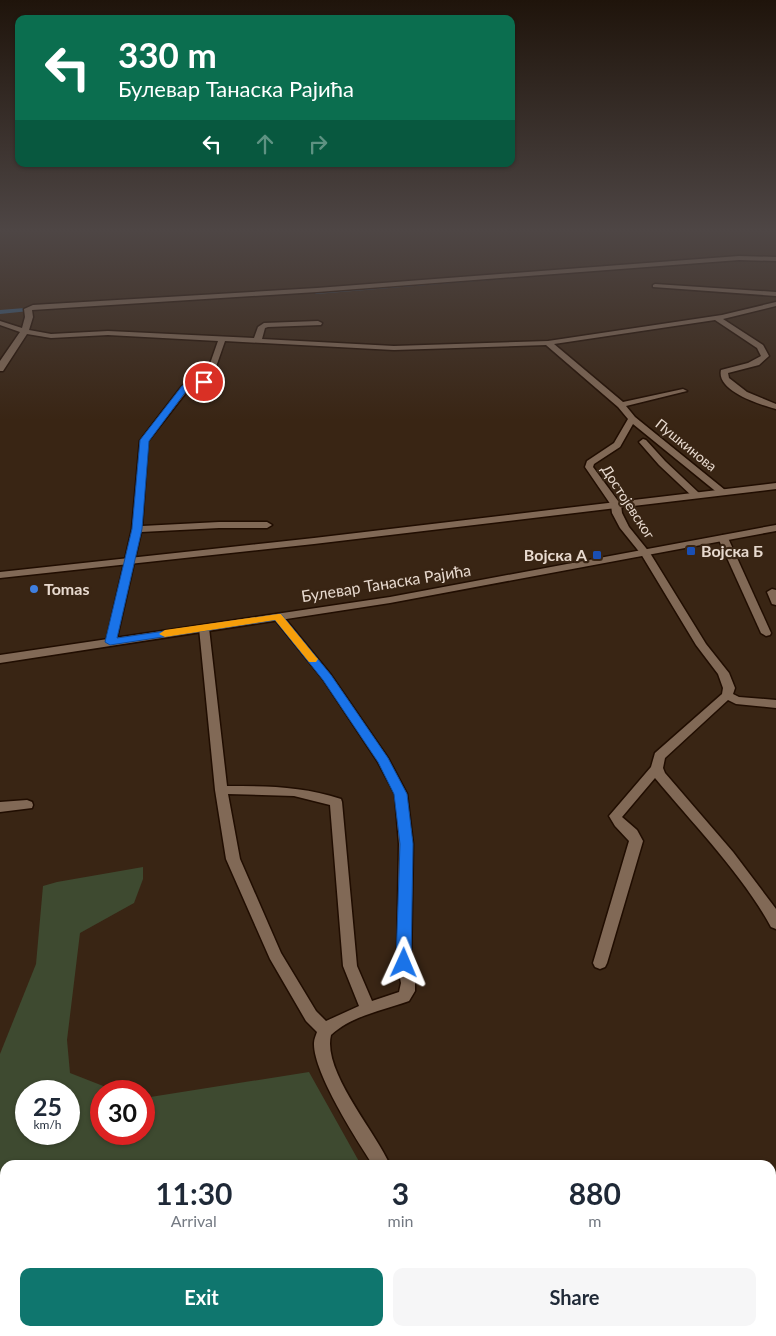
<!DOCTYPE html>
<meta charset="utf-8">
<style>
:root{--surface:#fff;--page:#f6f6f7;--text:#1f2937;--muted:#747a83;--accent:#0f766e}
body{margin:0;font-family:Lato,sans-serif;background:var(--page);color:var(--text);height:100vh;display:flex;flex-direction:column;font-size:19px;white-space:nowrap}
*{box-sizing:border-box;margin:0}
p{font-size:16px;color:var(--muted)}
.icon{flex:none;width:28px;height:28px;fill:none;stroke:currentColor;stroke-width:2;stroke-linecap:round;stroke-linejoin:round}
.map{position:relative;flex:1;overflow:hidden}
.details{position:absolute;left:0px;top:1160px;width:776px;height:176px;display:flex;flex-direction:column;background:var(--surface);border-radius:15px 15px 0 0;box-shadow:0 1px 4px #0004}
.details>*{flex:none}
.top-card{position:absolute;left:15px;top:15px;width:500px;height:152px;border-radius:10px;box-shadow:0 1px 4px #0004;background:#0b6e4f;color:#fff;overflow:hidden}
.speed{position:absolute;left:15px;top:1080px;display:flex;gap:10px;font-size:25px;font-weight:700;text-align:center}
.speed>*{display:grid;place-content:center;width:65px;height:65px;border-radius:50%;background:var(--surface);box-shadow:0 1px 4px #0004;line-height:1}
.speed small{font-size:12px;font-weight:400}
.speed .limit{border:8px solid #d22;background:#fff;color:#111}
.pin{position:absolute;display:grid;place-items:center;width:42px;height:42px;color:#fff;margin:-21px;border:2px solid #fff;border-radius:50%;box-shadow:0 1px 5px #0007}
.me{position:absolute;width:55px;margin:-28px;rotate:1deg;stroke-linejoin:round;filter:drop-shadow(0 0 4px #0008)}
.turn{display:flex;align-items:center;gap:18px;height:105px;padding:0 20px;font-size:22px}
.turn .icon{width:65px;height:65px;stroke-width:2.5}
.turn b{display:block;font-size:35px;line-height:42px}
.lanes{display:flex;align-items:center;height:48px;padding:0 20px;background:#0003;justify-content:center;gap:25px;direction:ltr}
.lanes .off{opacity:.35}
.eta{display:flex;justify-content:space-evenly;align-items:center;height:85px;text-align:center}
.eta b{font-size:30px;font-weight:700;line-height:35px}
.cta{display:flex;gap:10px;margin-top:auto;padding:10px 20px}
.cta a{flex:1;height:58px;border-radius:10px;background:var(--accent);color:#fff;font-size:20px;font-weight:700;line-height:58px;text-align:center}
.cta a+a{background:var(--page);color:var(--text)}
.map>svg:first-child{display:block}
</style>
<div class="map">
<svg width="776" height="1336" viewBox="0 0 776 1336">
<rect width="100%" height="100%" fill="#392514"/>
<path fill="#3e4a30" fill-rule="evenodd" d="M 143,867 L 143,879 L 134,903 L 80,933 L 67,1040 L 70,1073 L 116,1091 L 101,1091 L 101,1134 L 144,1134 L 144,1098 L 309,1072 L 361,1165 L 5,1165 L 5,1263 L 0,1264 L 0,1054 L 36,964 L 43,886 L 57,882 ZM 26,1091 L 69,1091 L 69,1134 L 26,1134 Z"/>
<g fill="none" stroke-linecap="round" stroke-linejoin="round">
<g fill="#375c7e" fill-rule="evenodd">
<polygon points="536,273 538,274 538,276 316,294 313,292 316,290"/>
<polygon points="37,307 40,309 39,310 0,314 0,310"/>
</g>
<defs>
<g id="minor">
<path d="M 739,256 L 776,257 L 776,261 L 739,260 L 317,292 L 32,310 L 33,317 L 29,330 L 51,334 L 108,331 L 254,338 L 258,327 L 264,323 L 318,321 L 322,323 L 321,325 L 268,327 L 265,328 L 262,339 L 394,346 L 548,341 L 722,315 L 776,302 L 776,306 L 723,319 L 763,345 L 769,356 L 759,365 L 728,373 L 729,378 L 747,392 L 776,404 L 776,409 C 761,405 716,391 721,370 L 748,363 L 761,356 L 757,348 L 715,320 L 554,344 L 623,402 L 683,389 L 687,391 L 626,406 L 635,417 L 725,490 L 725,494 L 719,494 L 633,424 L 620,447 L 594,464 L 593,467 L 621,505 L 622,513 L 629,527 L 650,553 L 706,644 L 729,673 L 735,688 L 733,694 L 739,697 L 776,700 L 776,708 L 736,704 L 728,700 L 665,758 L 663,768 L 665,773 L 733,852 L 776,909 L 776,929 L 771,927 C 743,875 693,824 655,778 L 622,817 L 637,830 L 643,841 L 607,963 L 605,967 L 600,969 L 595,967 L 593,963 L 629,841 L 615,826 L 609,816 L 651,767 L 655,753 L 722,694 L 723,688 L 718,674 L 696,645 L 641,554 L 620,528 L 612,513 L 611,505 L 585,467 L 587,461 L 614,443 L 628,419 L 618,407 L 546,345 L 394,350 L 225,341 L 211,381 L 188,390 L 148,441 L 142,526 L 219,522 L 267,522 L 272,525 L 267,528 L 219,528 L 141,532 L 116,642 L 111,645 L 106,642 L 132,529 L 140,441 L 182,386 L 205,378 L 218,341 L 108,335 L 51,338 L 27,334 L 3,371 L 0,371 L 0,361 L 20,332 L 0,325 L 0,321 L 22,328 L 25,317 L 24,309 L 33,305 L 317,288 Z"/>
<polygon points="655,284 776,292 776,296 653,287 653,285"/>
<polygon points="643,439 646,440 665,461 699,493 699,497 693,497 659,465 639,442"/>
<polygon points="723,535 728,538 771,633 770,635 766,636 761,633 718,538"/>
<polygon points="772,589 776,590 776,605 772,604 767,592"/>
<path d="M 278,614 L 282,615 L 331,675 L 388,758 L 407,794 L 413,844 L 411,963 L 415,983 L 415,991 L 409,1001 C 384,1010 351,1016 331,1035 C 322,1071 376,1132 390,1165 L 373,1165 C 356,1139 313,1072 314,1043 C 314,1039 316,1035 317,1032 L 306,1021 L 270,959 L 226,859 L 215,790 L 199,628 L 204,625 L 209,628 L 227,786 C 266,786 303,786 341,799 L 342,802 L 357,966 L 372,1001 L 399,992 L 401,983 L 397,963 L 399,844 L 395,794 L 378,762 L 323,679 L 273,617 ZM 228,794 L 294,796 L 330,805 L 343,966 L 359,1006 L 326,1021 L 316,1011 L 281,953 L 240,859 Z"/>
<polygon points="27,800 32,802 33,805 32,808 0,812 0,802"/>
<polygon points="477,1331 496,1331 498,1336 479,1336"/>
</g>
<polygon id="tertiary" points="776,483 776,489 314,544 0,578 0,572 314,538"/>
<polygon id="secondary" points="776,525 776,531 390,603 0,663 0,655 390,597"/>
</defs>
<use href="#minor" stroke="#200d01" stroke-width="3"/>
<use href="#tertiary" stroke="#200d01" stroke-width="3"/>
<use href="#secondary" stroke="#200d01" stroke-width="3"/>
<use href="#minor" fill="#816956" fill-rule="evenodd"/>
<use href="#tertiary" fill="#816956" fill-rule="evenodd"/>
<use href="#secondary" fill="#816956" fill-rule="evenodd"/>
</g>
<linearGradient id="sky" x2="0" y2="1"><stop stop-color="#1f140b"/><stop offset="0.55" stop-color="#4e4645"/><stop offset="1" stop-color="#4e4645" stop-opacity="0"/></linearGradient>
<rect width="776" height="420" fill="url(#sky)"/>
<polygon fill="#1a73e8" stroke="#114b97" points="204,379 208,382 207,383 187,390 149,441 142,529 117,638 281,614 331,675 388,758 407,794 413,844 411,963 409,967 404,969 399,967 396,963 400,844 394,794 378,762 323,680 275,620 110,645 105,642 132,529 140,440 182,386 190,382"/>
<polygon fill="#f59e0b" points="278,614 281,614 316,657 318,659 316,662 309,662 275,620 165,637 159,634 165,630"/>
<g fill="#1a4fb4" stroke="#392514" stroke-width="2">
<rect x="686" y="546" width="10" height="10" rx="2.5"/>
<rect x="592" y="550" width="10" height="10" rx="2.5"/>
</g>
<circle fill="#3f7fe0" stroke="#392514" stroke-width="2" cx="34" cy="589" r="5"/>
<g text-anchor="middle" stroke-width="4.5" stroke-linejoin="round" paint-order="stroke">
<g font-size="14" fill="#e8dacf" stroke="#392514">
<text transform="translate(686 445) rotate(39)" y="5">Пушкинова</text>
<text transform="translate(628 502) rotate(57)" y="5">Достојевског</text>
</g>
<g font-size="16" font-weight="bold" fill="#e8dacf" stroke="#392514" text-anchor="start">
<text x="701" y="557">Војска Б</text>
<text x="587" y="561" text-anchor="end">Војска А</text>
<text x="44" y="595">Tomas</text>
</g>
<g font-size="16" fill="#e8dacf" stroke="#392514">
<text transform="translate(386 583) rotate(-9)" y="6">Булевар Танаска Рајића</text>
</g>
</g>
</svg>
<div class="speed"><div>25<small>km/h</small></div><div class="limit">30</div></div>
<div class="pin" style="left:204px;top:382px;background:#d93025"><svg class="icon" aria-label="arrive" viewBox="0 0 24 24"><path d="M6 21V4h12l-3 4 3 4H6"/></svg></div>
<svg class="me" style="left:404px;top:963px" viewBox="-20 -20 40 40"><path d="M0-17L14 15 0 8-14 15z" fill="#1a73e8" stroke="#fff" stroke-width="4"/></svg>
<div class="top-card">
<div class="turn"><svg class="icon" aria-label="left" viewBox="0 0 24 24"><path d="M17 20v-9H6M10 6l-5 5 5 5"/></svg><div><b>330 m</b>Булевар Танаска Рајића</div></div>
<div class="lanes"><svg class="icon" aria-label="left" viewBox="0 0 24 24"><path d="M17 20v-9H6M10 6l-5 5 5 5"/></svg><svg class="icon off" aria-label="ahead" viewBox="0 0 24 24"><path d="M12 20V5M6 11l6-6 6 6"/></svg><svg class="icon off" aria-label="right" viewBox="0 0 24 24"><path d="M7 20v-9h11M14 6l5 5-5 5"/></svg></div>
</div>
<section class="details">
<div class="eta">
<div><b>11:30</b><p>Arrival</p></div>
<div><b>3</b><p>min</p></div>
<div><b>880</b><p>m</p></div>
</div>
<div class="cta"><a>Exit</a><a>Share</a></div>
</section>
</div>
